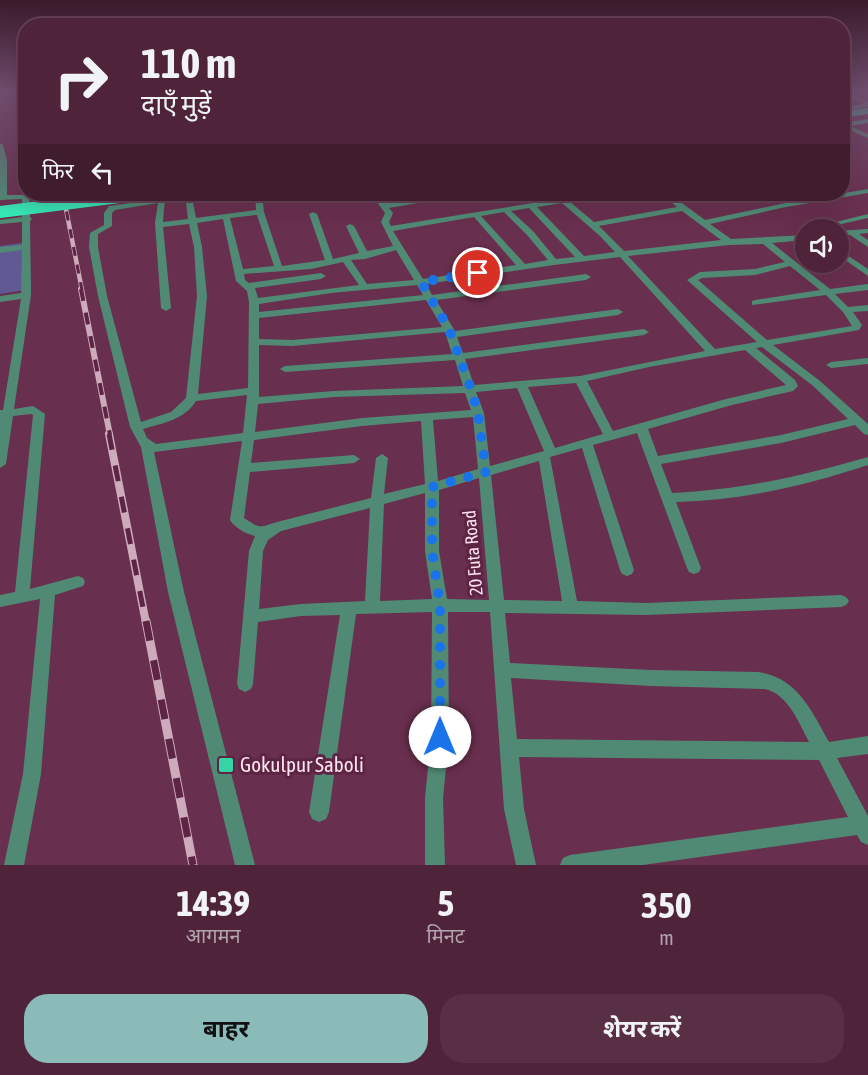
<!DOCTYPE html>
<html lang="hi">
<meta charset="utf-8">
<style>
:root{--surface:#4f233a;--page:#592f45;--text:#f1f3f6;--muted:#b3a4af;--line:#664054;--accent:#8bbbb9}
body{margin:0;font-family:"Asap Condensed","Noto Sans Devanagari",sans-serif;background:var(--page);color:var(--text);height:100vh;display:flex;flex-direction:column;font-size:22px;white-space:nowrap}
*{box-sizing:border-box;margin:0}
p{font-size:20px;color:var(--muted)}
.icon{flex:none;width:33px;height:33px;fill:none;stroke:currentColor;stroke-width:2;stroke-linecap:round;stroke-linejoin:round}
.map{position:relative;height:865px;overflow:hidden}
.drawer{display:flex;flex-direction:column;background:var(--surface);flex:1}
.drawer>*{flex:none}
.banner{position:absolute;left:18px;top:18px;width:832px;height:183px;border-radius:24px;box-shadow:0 6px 24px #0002,0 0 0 2px var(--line);background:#4f233a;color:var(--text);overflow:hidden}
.fabs{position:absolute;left:795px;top:219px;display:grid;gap:12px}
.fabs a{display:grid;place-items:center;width:54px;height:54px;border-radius:50%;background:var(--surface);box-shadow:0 6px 24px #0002,0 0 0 2px var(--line);font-size:30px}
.pin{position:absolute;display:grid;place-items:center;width:51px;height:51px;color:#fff;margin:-26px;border:3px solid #fff;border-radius:50%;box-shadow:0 2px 6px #0007}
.me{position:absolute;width:66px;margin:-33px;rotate:0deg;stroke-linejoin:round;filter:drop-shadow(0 0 4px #0008)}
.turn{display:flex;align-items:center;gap:21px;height:126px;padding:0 24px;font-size:27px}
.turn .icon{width:78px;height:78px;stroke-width:2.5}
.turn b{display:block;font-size:42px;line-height:51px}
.then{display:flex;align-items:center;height:57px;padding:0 24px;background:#0003;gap:12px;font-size:22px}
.eta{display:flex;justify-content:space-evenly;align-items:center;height:102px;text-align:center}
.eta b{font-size:36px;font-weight:700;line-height:42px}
.button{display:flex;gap:12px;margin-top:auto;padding:12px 24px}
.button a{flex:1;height:69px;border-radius:24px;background:var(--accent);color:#111;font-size:24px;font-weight:700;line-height:69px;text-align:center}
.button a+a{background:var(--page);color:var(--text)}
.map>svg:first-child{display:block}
</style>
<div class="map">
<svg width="868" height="865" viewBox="0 0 868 865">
<rect width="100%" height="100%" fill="#692f4e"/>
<polygon fill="#615994" points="29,242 31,289 0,294 0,246"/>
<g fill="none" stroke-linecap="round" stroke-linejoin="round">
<g fill="#508a75" fill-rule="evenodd">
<polygon points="843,93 868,101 868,105 843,97"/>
<polygon points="843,123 868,134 868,138 843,127"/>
<polygon points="0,143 3,145 7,160 7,195 29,195 30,217 32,219 30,221 31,295 14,409 33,406 45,414 30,589 78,576 83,578 85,582 83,586 55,595 41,774 24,865 4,865 23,774 40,599 0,607 0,595 15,592 33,415 31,414 13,416 6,464 0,468 0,410 3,410 21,299 0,302 0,296 21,293 22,250 0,253 0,247 22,245 22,222 0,224 0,220 22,217 22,199 0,200"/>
<path d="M 868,189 L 868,193 L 786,207 L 710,224 L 731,239 L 806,235 L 806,240 L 772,243 L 830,289 L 868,284 L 868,290 L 835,294 L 848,307 L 868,305 L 868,311 L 853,312 L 862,325 L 859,330 L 773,345 L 820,381 L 868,424 L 868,435 L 864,434 L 855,425 L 781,443 L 661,464 L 672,493 C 741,490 802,476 868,457 L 868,465 C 805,486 742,500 676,502 L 701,568 L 699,572 L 694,574 L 689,572 L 687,568 L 637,433 L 593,445 L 634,570 L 632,574 L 627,576 L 622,574 L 620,570 L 582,448 L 550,457 L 577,601 L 646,603 L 841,595 L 846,597 L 849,601 L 846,605 L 841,607 L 646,615 L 505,613 L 510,663 L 651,670 L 758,672 C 797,677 812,711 829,742 L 868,736 L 868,754 L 837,758 L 868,816 L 868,845 L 861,842 L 857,835 L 643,865 L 560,865 L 563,858 L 570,855 L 848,817 L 819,760 L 519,757 L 524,809 L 536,865 L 516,865 L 504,809 L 490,612 L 448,612 L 449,737 L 443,798 L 445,865 L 425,865 L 425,798 L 431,737 L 432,612 L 356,614 L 329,812 L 326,819 L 319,822 L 312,819 L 309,812 L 340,615 L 301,616 L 258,622 L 253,684 L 251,689 L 245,692 L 239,689 L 237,684 L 249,551 L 255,536 C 246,534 235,528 230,520 L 242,441 L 154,452 L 184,592 L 255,865 L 235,865 L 168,592 L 141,447 L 130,427 L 98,296 L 89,247 L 90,233 L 104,225 L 104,213 L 109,206 L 165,198 L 163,222 L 188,219 L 185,195 L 192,197 L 196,218 L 256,210 L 255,194 L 262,194 L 264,212 L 282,266 L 325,260 L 309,214 L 313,212 L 317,214 L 333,259 L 359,253 L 346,226 L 350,224 L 354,226 L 367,251 L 393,246 L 381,222 L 385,213 L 371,194 L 378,194 L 385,203 L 447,194 L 462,194 L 458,196 L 389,208 L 393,213 L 389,222 L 391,226 L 589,194 L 604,194 L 569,201 L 594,222 L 677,207 L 661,194 L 690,194 L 690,196 L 675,198 L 705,220 L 786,203 ZM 158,203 L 155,223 L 161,308 L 166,311 L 171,308 L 163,227 L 189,224 L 194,247 L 197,296 L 186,398 L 171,412 L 141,422 L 107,296 L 98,247 L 98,234 L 112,226 L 112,213 L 115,210 ZM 562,203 L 600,236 L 615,252 L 584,256 L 537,207 ZM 529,208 L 575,257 L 556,259 L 533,231 L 511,211 ZM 682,211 L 721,240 L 624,251 L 599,226 ZM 504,212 L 527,235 L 548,260 L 525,264 L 481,216 ZM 257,215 L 274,266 L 243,269 L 230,218 ZM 474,217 L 516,265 L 423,279 L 393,231 ZM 223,219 L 236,281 L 247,291 L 249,302 L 248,388 L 198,394 L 207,296 L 202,247 L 197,223 ZM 763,244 L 785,262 L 755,269 L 700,272 L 687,280 L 757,342 L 715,349 L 628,256 L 729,245 ZM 396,250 L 414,280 L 367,284 L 351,260 L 365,259 ZM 620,257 L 705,351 L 580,376 L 474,385 L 465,359 L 644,335 L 649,332 L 644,329 L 463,353 L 457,337 L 618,315 L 623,312 L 618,309 L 455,331 L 436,300 L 586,280 L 591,277 L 586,274 L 432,295 L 426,284 L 554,265 ZM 343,262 L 359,285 L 258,298 L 255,288 L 321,279 L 326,276 L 321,273 L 249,283 L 245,280 L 244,274 L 311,269 ZM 790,266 L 820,290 L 755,300 L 752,301 L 752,305 L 826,295 L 843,312 L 852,326 L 767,340 L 698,280 L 702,278 L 755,275 ZM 417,285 L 423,295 L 259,312 L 259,304 L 331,293 ZM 426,300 L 442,327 L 292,340 L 259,339 L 259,318 ZM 445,332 L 452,354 L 285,366 L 280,369 L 285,372 L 455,360 L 463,386 L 334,391 L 259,397 L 259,345 L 292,346 ZM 762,347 L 812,385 L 848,419 L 781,435 L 658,456 L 648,429 L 732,405 L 793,391 L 798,386 L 795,380 L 756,348 ZM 745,350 L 786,385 L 726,399 L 613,431 L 587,381 L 649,367 ZM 576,383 L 603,434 L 555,448 L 528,387 ZM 517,388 L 544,451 L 490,466 L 484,413 L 476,392 ZM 465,393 L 471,410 L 362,418 L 255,432 L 258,404 L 334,397 ZM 247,395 L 243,433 L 156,444 L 147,438 L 143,429 C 163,423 184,420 196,401 ZM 473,417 L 478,469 L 438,481 L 433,420 ZM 421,421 L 425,484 L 384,494 L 388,458 L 382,454 L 376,458 L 371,498 L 277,522 C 258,528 261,529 244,518 L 250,472 L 354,463 L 360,459 L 354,455 L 251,463 L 254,440 L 362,426 ZM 539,461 L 562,601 L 504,600 L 491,475 ZM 479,478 L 489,600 L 447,599 L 439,551 L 439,490 ZM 425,493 L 425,551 L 432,599 L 380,601 L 384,504 ZM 370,508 L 365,601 L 301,604 L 259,609 L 263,551 L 268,540 L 281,531 ZM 511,678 L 651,686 L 765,689 C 788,694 799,723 809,742 L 517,739 Z"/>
<polygon points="868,214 868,218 824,228 820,226"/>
<polygon points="868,229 868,233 859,234 868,240 868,247 850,235 838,236 838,231"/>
<polygon points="838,249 868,269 868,276 838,255"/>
<polygon points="868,358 868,364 831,368 826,365 831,362"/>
</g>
<g fill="#4dae8f" fill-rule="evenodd">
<polygon points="868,103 868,107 843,112 843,108"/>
<polygon points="868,119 868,123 843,127 843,123"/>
<polygon points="156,194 162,194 165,197 202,194 223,194 219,196 162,202 159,202"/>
</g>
<polygon fill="#37e4b3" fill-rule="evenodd" points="868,108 868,114 843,118 843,112"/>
<defs>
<polyline id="rail-far3" points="63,194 82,290"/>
<polyline id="rail-far2" points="81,289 110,435"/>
<polyline id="rail-far1" points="109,434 146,623"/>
<polyline id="rail" points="146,621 193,865"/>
</defs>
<use href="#rail-far3" stroke="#cdabbc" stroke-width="4.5"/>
<use href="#rail-far2" stroke="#cdabbc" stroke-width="6"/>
<use href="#rail-far1" stroke="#cdabbc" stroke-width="8"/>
<use href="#rail" stroke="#cdabbc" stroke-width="9"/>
<use href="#rail-far3" stroke="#5d2443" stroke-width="3" stroke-dasharray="9" stroke-linecap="butt"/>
<use href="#rail-far2" stroke="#5d2443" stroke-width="4" stroke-dasharray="12" stroke-linecap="butt"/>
<use href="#rail-far1" stroke="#5d2443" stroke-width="5" stroke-dasharray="16" stroke-linecap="butt"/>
<use href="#rail" stroke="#5d2443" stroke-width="7" stroke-dasharray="20" stroke-linecap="butt"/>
<polyline stroke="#37e4b3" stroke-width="12" points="0,212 143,194"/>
</g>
<linearGradient id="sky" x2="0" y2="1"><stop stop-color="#3a1a2b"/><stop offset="0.43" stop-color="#704d6e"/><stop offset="1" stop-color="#704d6e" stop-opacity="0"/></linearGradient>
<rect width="868" height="212" fill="url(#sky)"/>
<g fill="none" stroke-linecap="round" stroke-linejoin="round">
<polyline stroke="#1a73e8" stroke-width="10" stroke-dasharray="0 18" points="440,737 440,605 432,551 432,487 486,472 478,413 471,389 449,329 421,282 478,273"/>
</g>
<rect fill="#35d4a7" stroke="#5d2443" stroke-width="2" x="218" y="757" width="16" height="16" rx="3"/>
<g text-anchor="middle" stroke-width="6" stroke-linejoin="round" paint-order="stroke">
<g font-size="18" fill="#fbe4ee" stroke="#5d2443">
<text transform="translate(473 553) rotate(-95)" y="6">20 Futa Road</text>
</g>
<g font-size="21" fill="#fbe4ee" stroke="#5d2443" text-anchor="start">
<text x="240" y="772">Gokulpur Saboli</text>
</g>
</g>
</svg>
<div class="fabs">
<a><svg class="icon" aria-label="sound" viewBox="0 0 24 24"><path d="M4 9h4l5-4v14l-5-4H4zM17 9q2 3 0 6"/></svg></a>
</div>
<div class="pin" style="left:478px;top:273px;background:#d93025"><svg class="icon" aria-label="arrive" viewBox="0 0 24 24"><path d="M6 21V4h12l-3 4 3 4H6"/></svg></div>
<svg class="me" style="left:440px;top:737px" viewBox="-20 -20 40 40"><circle r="19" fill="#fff"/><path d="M0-13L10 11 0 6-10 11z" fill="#1a73e8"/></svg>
<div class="banner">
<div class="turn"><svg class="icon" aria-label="right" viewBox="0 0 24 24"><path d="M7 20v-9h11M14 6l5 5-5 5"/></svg><div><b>110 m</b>दाएँ मुड़ें</div></div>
<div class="then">फिर<svg class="icon" aria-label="left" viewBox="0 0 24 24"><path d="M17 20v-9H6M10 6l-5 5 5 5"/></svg></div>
</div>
</div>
<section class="drawer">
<div class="eta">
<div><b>14:39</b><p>आगमन</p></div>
<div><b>5</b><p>मिनट</p></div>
<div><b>350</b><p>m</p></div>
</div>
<div class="button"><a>बाहर</a><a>शेयर करें</a></div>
</section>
